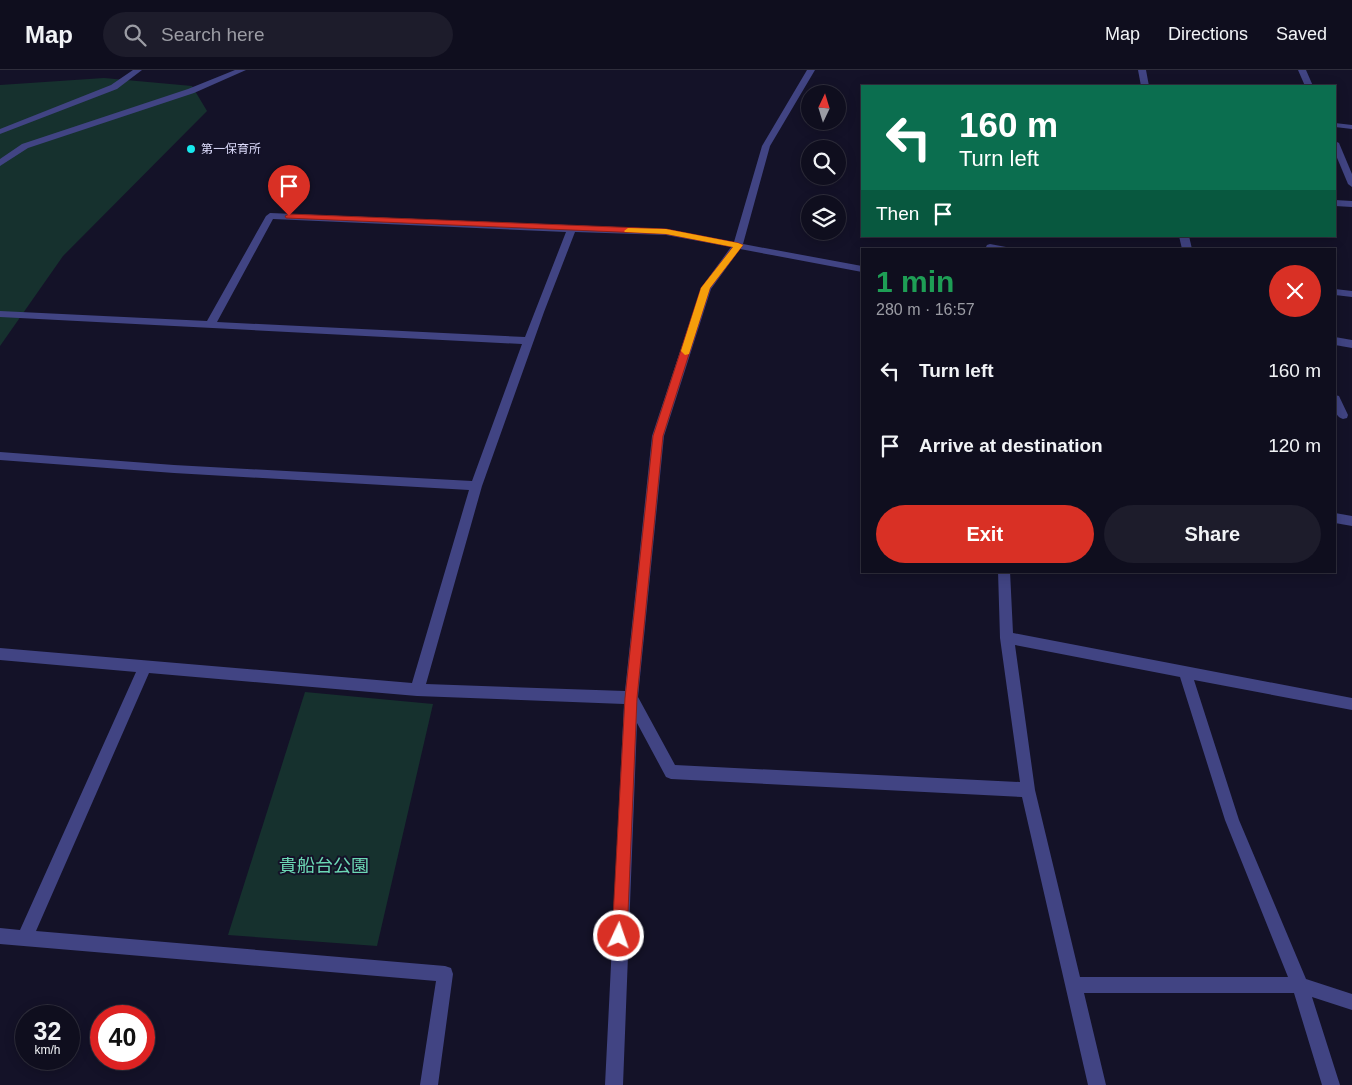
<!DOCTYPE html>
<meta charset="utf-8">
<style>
:root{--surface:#0f0e1e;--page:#1d1c2b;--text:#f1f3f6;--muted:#9b9ca4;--line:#2f2e3c;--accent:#d93025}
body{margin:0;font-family:Arial,"Noto Sans JP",sans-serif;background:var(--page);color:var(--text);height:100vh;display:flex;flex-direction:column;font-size:19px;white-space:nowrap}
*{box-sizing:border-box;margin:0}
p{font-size:16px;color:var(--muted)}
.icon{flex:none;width:28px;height:28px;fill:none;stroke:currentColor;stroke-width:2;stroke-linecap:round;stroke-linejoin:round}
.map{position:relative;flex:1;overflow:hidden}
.panel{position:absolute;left:861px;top:178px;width:475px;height:325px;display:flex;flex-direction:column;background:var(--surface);border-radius:0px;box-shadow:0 2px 12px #0003,0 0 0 1px var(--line)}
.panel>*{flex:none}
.top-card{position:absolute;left:861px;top:15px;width:475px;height:152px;border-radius:0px;box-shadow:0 2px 12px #0003,0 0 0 1px var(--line);background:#0b6e4f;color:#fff;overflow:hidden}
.needle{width:32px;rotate:4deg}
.fabs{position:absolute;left:801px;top:15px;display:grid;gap:10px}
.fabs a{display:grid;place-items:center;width:45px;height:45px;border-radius:50%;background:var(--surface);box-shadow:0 2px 12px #0003,0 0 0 1px var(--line);font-size:25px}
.speed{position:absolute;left:15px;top:935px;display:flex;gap:10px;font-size:25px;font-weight:700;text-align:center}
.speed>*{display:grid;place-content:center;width:65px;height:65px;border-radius:50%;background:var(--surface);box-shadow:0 2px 12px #0003,0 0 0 1px var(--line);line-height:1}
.speed small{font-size:12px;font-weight:400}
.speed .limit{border:8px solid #d22;background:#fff;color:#111}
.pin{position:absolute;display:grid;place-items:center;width:42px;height:42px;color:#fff;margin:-51px -21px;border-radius:50% 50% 50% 0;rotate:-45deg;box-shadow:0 0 5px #0007}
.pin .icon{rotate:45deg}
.me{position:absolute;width:55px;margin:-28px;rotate:3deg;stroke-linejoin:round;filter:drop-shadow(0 0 4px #0008)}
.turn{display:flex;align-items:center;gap:18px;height:105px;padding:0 15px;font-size:22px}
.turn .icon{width:65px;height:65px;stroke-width:2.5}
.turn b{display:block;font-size:35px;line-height:42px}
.then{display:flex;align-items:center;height:48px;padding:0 15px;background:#0003;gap:10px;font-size:19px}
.round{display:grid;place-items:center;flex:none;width:52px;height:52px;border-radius:26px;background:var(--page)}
.summary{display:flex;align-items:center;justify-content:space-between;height:85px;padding:0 15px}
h1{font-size:30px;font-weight:600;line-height:38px;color:#1e9e55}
.cta{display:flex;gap:10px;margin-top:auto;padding:10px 15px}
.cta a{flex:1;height:58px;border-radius:30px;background:var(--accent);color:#fff;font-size:20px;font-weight:600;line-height:58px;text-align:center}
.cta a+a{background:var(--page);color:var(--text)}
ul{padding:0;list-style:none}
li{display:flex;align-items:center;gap:15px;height:75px;padding:0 15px}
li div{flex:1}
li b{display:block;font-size:19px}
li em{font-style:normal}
header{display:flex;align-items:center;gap:30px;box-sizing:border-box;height:70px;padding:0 25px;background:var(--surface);border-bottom:1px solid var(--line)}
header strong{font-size:24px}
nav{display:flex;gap:28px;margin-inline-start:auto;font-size:18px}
.search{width:350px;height:45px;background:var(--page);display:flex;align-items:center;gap:12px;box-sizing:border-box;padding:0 18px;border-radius:28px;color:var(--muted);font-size:19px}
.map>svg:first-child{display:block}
</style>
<header>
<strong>Map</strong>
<div class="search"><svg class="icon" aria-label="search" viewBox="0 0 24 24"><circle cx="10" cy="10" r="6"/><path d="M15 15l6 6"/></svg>Search here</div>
<nav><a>Map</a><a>Directions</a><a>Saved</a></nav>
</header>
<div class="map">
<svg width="1352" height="1015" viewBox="0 0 1352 1015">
<rect width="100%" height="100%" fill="#141228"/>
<g fill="#16312e">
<polygon points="104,8 192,16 207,41 63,186 0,276 0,15"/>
<polygon points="305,622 433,634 377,876 228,865"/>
</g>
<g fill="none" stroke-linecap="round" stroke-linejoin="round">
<g fill="#414483" fill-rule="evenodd">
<polygon points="133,0 142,0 117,19 0,64 0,59 111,15"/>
<polygon points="235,0 246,0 194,23 28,78 0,96 0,89 22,74 188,19"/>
<path d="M 807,0 L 815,0 L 770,76 L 743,174 L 862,196 L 862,202 L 740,179 L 711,219 L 664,366 L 638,627 L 675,695 L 1020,712 L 1000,568 L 998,501 L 1010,501 L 1013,563 L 1352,628 L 1352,640 L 1194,610 L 1239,750 L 1306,909 L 1352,924 L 1352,940 L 1312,927 L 1340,1015 L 1322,1015 L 1294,923 L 1084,923 L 1106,1015 L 1088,1015 L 1022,727 L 671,709 L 666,707 L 637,653 L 623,1015 L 605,1015 L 624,634 L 417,626 L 149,603 L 36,861 L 445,896 L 451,898 L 453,904 L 438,1015 L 420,1015 L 436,911 L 0,874 L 0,858 L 20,860 L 136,602 L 0,590 L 0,578 L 412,613 L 469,420 L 174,403 L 0,390 L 0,382 L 174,395 L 472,411 L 522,274 L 0,247 L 0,241 L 207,251 L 266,146 L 270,143 L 666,159 L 734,172 L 762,76 ZM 273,149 L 566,162 L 525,267 L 217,252 ZM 575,162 L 666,165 L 731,177 L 701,218 L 652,366 L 625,621 L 426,614 L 482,416 L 544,242 ZM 1015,575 L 1180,607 L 1225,750 L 1288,907 L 1080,907 L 1035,720 Z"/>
<polygon points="1138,0 1146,0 1149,16 1141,16"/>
<polygon points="1298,0 1306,0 1313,16 1305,16"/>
<polygon points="1335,53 1352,55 1352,59 1335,57"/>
<polygon points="1335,71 1339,73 1352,104 1352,117 1348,114 1335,83"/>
<polygon points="1335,130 1352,131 1352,137 1335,136"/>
<polygon points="1179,166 1189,166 1192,179 1182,179"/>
<polygon points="990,174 1006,177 1007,179 985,179 987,175"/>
<polygon points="1335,219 1352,221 1352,227 1335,225"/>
<polygon points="1335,267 1352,270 1352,278 1335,275"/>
<path d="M 1335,325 L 1339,326 L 1348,345 L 1347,348 L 1343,349 C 1333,346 1335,334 1335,325 Z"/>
<polygon points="1335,443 1352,446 1352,456 1335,453"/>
</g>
</g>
<polygon fill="#d93025" stroke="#8d1f18" points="289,144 666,159 738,173 743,175 710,218 663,366 637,628 627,866 624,871 619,873 614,871 612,866 625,628 653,366 701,218 733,177 666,164 286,148 285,146"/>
<polygon fill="#f59e0b" points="628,158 666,159 738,173 743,175 710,218 689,284 685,285 681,281 701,218 733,177 666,164 625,162 624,161"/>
<circle fill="#17e8ed" stroke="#141228" stroke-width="2" cx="191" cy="79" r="5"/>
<g text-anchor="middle" stroke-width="4" stroke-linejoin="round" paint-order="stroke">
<g font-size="12" fill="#dddcfc" stroke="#141228" text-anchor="start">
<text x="201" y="83">第一保育所</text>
</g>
<g font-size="18" fill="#6cd8b5" stroke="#141228">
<text x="324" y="802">貴船台公園</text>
</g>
</g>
</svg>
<div class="fabs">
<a><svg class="needle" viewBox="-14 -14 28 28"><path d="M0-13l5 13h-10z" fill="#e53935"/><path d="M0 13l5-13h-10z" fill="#9b9ca4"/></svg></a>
<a><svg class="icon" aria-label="search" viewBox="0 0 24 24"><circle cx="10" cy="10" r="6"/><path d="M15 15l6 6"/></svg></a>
<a><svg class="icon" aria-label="layers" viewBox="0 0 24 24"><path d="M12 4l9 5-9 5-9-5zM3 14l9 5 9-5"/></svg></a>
</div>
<div class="speed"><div>32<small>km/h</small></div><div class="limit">40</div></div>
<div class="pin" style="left:289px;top:146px;background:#d93025"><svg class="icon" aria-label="arrive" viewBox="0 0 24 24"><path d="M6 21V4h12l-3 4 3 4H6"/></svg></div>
<svg class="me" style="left:619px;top:866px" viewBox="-20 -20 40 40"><circle r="17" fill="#d93025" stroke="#fff" stroke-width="3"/><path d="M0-11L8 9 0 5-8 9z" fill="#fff"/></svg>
<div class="top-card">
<div class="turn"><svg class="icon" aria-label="left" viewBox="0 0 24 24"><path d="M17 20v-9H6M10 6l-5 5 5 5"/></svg><div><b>160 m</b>Turn left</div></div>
<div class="then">Then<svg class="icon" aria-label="arrive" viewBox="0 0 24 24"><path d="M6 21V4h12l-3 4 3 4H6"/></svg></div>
</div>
<section class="panel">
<div class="summary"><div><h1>1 min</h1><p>280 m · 16:57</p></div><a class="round" style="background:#d93025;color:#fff"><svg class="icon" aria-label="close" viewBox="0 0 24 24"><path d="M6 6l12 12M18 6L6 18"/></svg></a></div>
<ul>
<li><svg class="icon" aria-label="left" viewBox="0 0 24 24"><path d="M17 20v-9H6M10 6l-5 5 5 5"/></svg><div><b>Turn left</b></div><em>160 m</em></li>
<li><svg class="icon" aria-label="arrive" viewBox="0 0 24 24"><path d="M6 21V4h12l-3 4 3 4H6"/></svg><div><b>Arrive at destination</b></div><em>120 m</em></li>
</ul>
<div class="cta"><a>Exit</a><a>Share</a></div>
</section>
</div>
